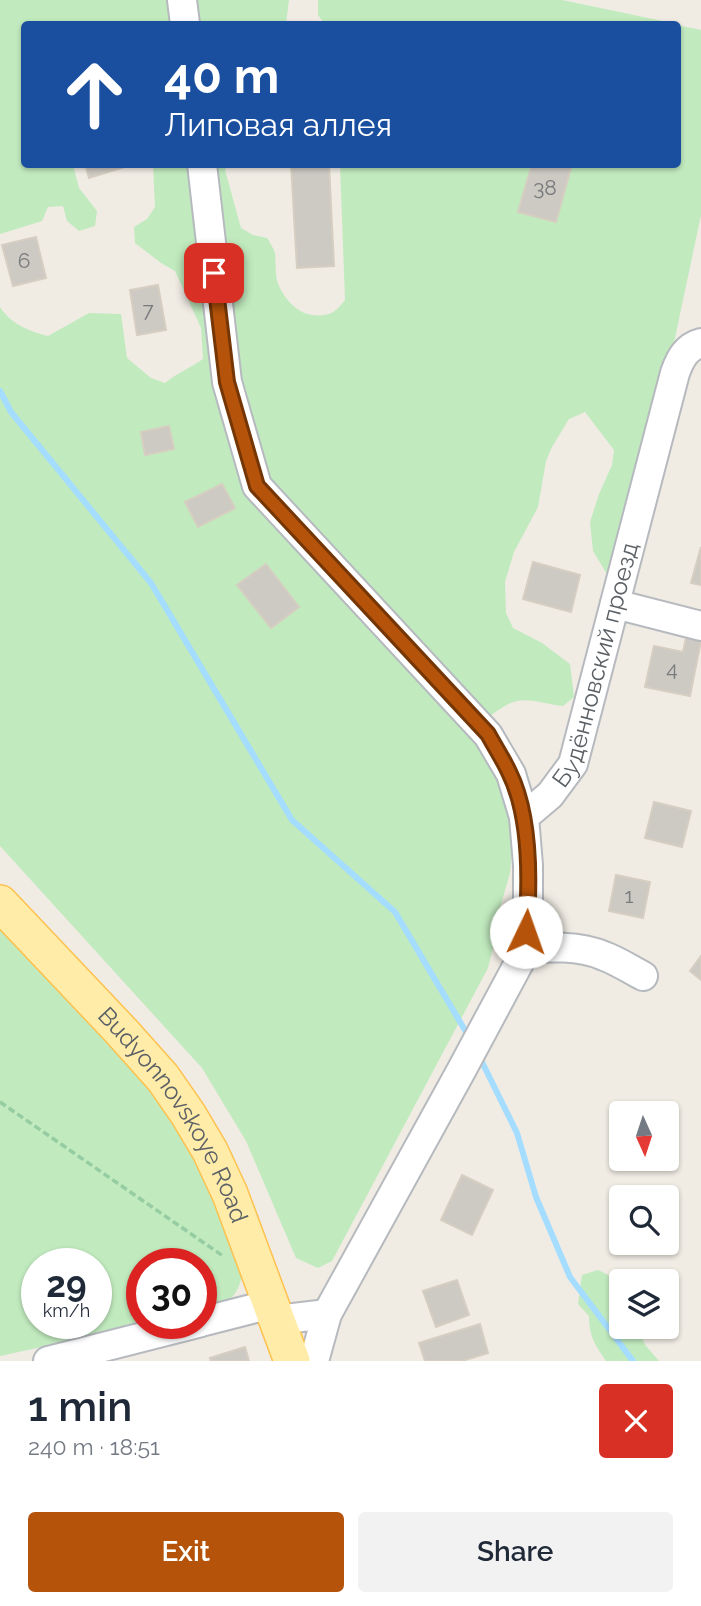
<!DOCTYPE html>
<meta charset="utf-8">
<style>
:root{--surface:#fff;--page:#f2f2f3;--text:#1f2937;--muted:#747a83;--accent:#b45309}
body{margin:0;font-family:Raleway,sans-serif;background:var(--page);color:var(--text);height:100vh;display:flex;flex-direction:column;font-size:26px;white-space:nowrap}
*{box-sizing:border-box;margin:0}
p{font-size:23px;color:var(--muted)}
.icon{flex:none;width:38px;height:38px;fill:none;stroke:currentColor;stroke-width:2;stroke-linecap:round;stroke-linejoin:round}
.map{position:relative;height:1361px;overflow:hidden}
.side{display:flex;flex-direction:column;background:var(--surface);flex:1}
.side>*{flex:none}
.banner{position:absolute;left:21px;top:21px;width:660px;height:147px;border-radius:7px;box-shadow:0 2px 5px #0004;background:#1a4fa0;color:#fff;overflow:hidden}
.needle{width:46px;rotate:177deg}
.controls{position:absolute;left:609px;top:1101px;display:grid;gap:14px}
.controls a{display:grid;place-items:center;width:70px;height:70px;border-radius:7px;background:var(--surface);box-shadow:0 2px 5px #0004;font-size:35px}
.speed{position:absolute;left:21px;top:1248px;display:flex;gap:14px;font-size:35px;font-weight:700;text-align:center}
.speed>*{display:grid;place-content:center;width:91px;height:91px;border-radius:50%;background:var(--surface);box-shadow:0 2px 5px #0004;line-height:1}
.speed small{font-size:18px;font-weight:400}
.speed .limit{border:10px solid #d22;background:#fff;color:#111}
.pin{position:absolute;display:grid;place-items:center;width:60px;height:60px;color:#fff;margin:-30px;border-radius:14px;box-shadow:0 4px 10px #0006}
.me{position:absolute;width:77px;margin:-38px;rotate:3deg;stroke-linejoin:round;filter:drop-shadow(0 0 5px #0008)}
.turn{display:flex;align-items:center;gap:24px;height:147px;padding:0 28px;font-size:32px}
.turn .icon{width:91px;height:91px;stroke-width:2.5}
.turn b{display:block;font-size:49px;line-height:60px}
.round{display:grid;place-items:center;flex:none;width:74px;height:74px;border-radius:7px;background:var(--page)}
.head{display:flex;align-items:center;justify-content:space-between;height:119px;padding:0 28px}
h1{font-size:42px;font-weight:600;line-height:52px}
.button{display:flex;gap:14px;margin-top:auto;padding:14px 28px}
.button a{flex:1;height:80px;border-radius:7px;background:var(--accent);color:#fff;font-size:28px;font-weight:600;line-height:80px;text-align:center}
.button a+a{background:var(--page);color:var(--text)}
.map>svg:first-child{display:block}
</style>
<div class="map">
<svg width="701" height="1361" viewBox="0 0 701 1361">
<rect width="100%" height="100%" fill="#f0ece4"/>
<g fill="#c1eabe" fill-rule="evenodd">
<polygon points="0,0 289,0 286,24 24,24 24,164 73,165 79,188 97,211 95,226 79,231 67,221 63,206 48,207 42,221 0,234"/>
<polygon points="318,0 562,0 677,24 325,24 318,15"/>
<path d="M 677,25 L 701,30 L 701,215 L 675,338 L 608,576 L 593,551 L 590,522 L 599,494 L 612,465 L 614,450 L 585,412 L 569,419 L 552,447 L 546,461 L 538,507 L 514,552 L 505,582 L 506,613 L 513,628 L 542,643 L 570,664 L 574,697 L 563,706 C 549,705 529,698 517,701 C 506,703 496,712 487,718 L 508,793 L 513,841 L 510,873 L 493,932 L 493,948 L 488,968 L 332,1261 L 318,1268 L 296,1258 L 246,1141 L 202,1068 L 0,846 L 0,307 C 11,324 28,331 48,336 L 89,313 L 121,314 L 127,358 L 151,378 L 165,383 C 177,373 190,368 203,359 L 201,328 L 175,271 L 161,263 L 135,243 L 134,227 L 147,219 L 155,207 L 153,165 L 227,165 L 225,170 L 241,228 L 253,235 L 267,238 C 270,243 273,247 275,253 C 276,262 275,272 277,281 C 282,296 296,313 312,315 C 329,317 335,313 345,300 L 340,165 L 677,164 Z"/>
<path d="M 0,925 L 164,1102 L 204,1172 L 244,1266 C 238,1299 232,1301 201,1312 L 201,1264 L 142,1264 L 142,1323 L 152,1323 L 0,1356 ZM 37,1264 L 96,1264 L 96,1323 L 37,1323 Z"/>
<path d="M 598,1270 C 629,1283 621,1297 621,1326 L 636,1327 L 646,1346 L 659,1361 L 606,1361 C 595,1345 589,1336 589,1316 L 578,1304 L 582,1275 Z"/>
</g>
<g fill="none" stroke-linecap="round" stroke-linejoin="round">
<g stroke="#a4ddff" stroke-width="6">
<polyline points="0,391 11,412 151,583 292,820 395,912 469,1037"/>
<polyline points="479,1056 517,1133 536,1197 570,1277 633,1361"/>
</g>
</g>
<g fill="#cdc9c3" stroke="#d5cec1" stroke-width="2">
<polygon points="85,164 134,164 89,178"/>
<polygon points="291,164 329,164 334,266 297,268"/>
<polygon points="532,164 572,164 556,222 518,212"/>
<polygon points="36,237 46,278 13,286 2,245"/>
<polygon points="158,285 166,330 137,335 130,290"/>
<polygon points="169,426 174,449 145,455 141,432"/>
<polygon points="222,484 235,508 198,527 185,502"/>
<polygon points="701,547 701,585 691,583"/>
<polygon points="533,562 580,575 571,612 523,599"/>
<polygon points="266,564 299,607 271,628 237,585"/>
<polygon points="686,638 701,641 690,696 645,687 654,646 683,652"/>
<polygon points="654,802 691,811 682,847 645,838"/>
<polygon points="616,875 650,882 643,918 609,911"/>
<polygon points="701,956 701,980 690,971"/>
<polygon points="462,1175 493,1190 472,1235 441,1220"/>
<polygon points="457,1280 469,1315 436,1327 423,1291"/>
<polygon points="480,1324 488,1353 462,1361 425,1361 419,1343"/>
<polygon points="245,1347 249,1361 211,1361 210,1358"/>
</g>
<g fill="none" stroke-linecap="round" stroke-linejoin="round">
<defs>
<g id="minor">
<polyline points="182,0 185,24"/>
<polyline points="202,164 227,382 257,486 488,735 511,774 524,817"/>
<polyline points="615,604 701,626"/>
<path d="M 522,949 C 549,947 579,945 604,956 C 618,961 631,970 643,976"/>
<polyline points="277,1320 327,1314"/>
<polyline points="201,1322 271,1304"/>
<polyline points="48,1361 198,1323"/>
<path id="s1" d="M 314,1361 L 327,1314 L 461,1071 L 520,961 L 526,931 L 528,903 L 528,865 L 524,817 L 550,795 L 573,764 L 675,373 C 680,359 686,347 701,343"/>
</g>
<g id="major">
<path id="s2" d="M 0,903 L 122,1032 L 163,1078 L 188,1114 L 210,1151 L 230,1194 L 292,1361"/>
</g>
</defs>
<use href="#minor" stroke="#b6babf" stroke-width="32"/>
<use href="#major" stroke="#fec14e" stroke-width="38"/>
<polyline stroke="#96cca2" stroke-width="3.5" stroke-dasharray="7 3.5" stroke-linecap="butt" points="0,1102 223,1256"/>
<use href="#minor" stroke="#fff" stroke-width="28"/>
<use href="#major" stroke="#ffeca9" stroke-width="35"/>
</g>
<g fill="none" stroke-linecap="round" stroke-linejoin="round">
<defs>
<path id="route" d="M 214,273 L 227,382 L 257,486 L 488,734 C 495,747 503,759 509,772 C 531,816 530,884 526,932"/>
</defs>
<use href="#route" stroke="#753606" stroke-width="18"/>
<use href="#route" stroke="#b45309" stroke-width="12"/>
</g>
<g text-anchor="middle" stroke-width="6" stroke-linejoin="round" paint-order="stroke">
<g font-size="21" fill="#787b7d">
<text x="545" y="195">38</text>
<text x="24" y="268">6</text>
<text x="148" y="317">7</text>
<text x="672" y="676">4</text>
<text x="629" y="903">1</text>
</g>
<g font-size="24" fill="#5c6166" stroke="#fff">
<text dy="8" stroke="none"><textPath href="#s1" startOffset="770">Будённовский проезд</textPath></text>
<text dy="8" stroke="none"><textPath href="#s2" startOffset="276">Budyonnovskoye Road</textPath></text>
</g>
</g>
</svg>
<div class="controls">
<a><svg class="needle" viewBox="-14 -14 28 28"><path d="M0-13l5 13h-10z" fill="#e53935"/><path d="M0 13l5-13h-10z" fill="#747a83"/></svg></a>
<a><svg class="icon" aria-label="search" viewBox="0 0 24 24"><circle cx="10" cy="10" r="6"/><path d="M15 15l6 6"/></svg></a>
<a><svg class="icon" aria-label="layers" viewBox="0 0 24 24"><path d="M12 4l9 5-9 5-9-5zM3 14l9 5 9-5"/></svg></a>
</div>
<div class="speed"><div>29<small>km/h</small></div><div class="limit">30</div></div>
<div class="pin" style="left:214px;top:273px;background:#d93025"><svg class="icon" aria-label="arrive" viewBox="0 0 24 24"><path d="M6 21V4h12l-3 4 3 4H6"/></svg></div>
<svg class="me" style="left:526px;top:932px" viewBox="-20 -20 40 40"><circle r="19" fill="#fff"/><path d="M0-13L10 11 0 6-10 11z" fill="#b45309"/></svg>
<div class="banner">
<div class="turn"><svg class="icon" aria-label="ahead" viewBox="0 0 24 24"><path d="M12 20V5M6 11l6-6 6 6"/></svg><div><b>40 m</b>Липовая аллея</div></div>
</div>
</div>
<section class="side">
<div class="head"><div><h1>1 min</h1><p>240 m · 18:51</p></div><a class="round" style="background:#d93025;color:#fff"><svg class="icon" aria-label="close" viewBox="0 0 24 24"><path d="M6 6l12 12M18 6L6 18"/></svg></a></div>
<div class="button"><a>Exit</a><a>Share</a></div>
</section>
